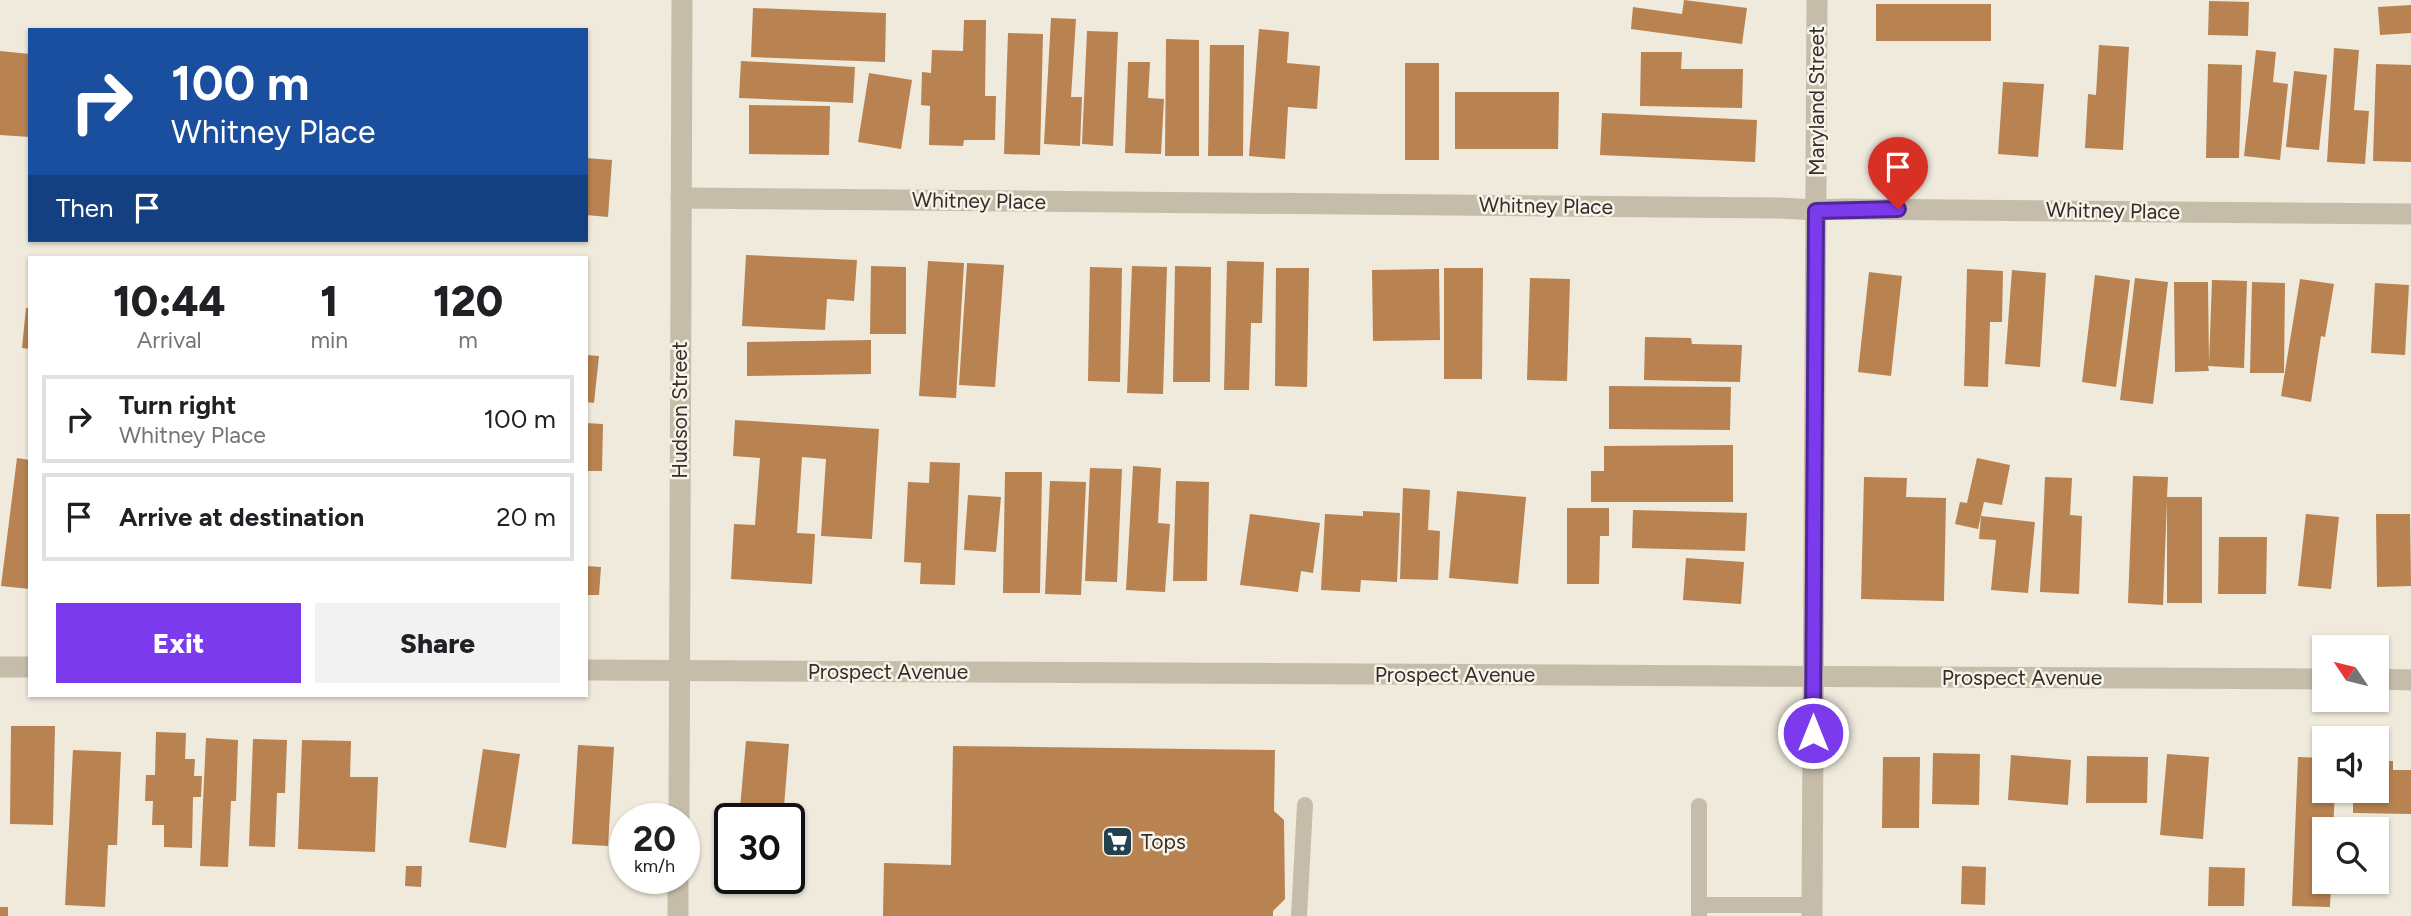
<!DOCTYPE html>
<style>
:root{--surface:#fff;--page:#f2f2f2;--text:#202124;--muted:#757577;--line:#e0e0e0;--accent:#7c3aed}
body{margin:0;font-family:Figtree,sans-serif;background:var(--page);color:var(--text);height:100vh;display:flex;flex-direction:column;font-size:26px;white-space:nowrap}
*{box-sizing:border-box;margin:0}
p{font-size:23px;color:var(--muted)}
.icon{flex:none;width:38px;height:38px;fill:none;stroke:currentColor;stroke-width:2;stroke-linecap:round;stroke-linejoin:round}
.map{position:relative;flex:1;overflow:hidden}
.details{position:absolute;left:28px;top:256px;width:560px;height:441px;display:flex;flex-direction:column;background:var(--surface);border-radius:0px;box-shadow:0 2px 5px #0004}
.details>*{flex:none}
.top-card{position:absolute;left:28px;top:28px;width:560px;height:214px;border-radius:0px;box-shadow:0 2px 5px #0004;background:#1a4fa0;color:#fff;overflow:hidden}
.needle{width:46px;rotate:305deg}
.tools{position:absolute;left:2312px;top:635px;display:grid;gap:14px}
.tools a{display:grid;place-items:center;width:77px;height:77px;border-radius:0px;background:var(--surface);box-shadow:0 2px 5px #0004;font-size:35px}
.speed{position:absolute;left:609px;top:803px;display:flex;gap:14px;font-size:35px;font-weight:700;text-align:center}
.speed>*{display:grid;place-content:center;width:91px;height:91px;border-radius:50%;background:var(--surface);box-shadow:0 2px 5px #0004;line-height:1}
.speed small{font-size:18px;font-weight:400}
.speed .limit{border:4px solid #111;border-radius:10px;background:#fff;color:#111}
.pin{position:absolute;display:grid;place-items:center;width:60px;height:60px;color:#fff;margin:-72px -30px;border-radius:50% 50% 50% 0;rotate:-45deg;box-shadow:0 0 7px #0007}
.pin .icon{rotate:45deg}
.me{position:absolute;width:77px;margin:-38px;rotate:0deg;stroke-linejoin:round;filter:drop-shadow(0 0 5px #0008)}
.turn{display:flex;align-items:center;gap:24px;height:147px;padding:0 28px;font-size:32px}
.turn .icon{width:91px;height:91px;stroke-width:2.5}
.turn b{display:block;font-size:49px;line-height:60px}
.then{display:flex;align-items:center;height:66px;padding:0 28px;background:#0003;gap:14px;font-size:26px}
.eta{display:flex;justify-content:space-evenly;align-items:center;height:119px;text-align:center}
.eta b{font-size:42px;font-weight:800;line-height:49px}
.button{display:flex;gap:14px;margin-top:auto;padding:14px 28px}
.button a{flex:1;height:80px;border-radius:0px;background:var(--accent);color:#fff;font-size:28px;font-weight:800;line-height:80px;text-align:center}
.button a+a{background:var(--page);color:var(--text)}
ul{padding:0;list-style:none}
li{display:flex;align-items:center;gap:21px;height:88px;margin:0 14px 10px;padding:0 14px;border:4px solid var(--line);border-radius:0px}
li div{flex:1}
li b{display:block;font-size:26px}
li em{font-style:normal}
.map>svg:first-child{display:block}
</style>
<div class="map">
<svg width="2411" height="916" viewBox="0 0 2411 916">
<rect width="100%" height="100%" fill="#efeadc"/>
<g fill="#b88251">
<polygon points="1684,0 1747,8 1742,44 1631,29 1633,7 1682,14"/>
<polygon points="2209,1 2249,2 2248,36 2208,35"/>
<rect x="1876" y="4" width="115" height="37"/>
<polygon points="2411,5 2411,33 2380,35 2378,7"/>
<polygon points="753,8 886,13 885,62 751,57"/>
<polygon points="1051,18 1076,19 1071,97 1082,97 1080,146 1044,144"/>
<polygon points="964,20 986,20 985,96 996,96 995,140 964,140 963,146 929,145 930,106 921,105 922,72 931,73 932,50 963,51"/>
<polygon points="1259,29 1289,32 1287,63 1320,66 1317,109 1288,107 1285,159 1249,156"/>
<polygon points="1087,31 1118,32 1113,146 1082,144"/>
<polygon points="1008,33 1043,34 1040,155 1004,154"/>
<polygon points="1166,39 1199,40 1199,156 1165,156"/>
<polygon points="1210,45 1244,45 1243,156 1208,156"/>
<polygon points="2099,45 2129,47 2123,150 2085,148 2088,94 2096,95"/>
<polygon points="2334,48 2359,50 2354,110 2369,111 2365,164 2327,162"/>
<polygon points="2256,50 2276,52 2273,82 2288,84 2280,160 2244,156"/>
<polygon points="0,51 30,54 30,137 0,135"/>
<polygon points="1641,52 1682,52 1681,69 1743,69 1742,108 1640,106"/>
<polygon points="741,61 855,67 853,103 739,98"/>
<polygon points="1128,62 1150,62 1148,98 1164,99 1161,154 1125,153"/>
<rect x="1405" y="63" width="34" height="97"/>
<polygon points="2208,64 2242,65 2239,158 2206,158"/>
<polygon points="2376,64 2411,65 2411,162 2373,161"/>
<polygon points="2294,71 2327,75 2319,150 2286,147"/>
<polygon points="869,73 912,80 901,149 858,142"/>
<polygon points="2003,82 2044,84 2038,157 1998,154"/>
<polygon points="1455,92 1559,92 1558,149 1455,149"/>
<polygon points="749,105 830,106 829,155 749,154"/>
<polygon points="1602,113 1757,120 1755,162 1600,155"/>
<polygon points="586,158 612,160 608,217 586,215"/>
<polygon points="746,255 857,260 854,301 827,299 825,330 742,326"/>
<polygon points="928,261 964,263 956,398 919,396"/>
<polygon points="1227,261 1264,262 1262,323 1251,323 1249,390 1224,390"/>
<polygon points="967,263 1004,265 995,387 959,385"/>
<polygon points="871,266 906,267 906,334 870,334"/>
<polygon points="1132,266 1167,267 1163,394 1127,393"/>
<polygon points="1175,266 1211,267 1210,382 1173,382"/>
<polygon points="1090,267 1122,268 1120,382 1088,381"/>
<polygon points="1276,268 1309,268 1307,387 1275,386"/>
<polygon points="1444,268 1483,268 1482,379 1444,379"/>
<polygon points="1439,269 1440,340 1373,341 1372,270"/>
<polygon points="1967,269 2003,271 2002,322 1990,322 1988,387 1964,386"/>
<polygon points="2012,270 2046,273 2040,367 2005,364"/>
<polygon points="1869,272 1902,276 1891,376 1858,372"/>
<polygon points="2095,275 2130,280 2116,387 2082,382"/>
<polygon points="1530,278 1570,279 1567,381 1527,380"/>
<polygon points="2135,278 2168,282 2153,404 2120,400"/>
<polygon points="2300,279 2334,284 2325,337 2321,336 2311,402 2281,396"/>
<polygon points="2212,280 2247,281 2244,368 2208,366 2209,371 2175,372 2174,282 2208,282 2209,363"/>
<polygon points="2252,282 2285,283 2284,373 2250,373"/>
<polygon points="2375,283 2409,285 2405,355 2371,353"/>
<polygon points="26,308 30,308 30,349 22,348"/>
<polygon points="1645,337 1691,338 1692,344 1742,345 1740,382 1644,380"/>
<polygon points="871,340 871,374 747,376 747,342"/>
<polygon points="586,355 599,356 594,403 586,402"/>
<polygon points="1609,386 1731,387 1730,430 1609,429"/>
<polygon points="735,420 879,429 872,539 821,536 826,459 802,457 797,533 815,534 812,584 731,579 734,524 755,525 760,458 733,456"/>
<polygon points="586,423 603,424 602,471 586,471"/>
<polygon points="1733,445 1733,502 1591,502 1591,471 1604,471 1604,446"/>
<polygon points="17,458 30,460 30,589 1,586"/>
<polygon points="1977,458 2010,465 2002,505 1984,502 1978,529 1955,524 1960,502 1967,503"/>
<polygon points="930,462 960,463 955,585 920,584 921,563 904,562 908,482 929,483"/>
<polygon points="1133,466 1161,468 1158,523 1170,524 1165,592 1126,590"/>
<polygon points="1090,468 1122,469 1117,582 1085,581"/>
<polygon points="1005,472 1042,472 1040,593 1003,593"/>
<polygon points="2133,476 2168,477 2167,497 2202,497 2202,603 2167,603 2167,501 2163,605 2128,603"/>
<polygon points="1864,477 1907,478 1906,497 1946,498 1944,601 1861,599"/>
<polygon points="2045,477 2072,478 2070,515 2082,516 2079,594 2040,592"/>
<polygon points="1050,481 1086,482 1081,595 1045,594"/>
<polygon points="1176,481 1209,482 1207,581 1173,581"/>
<polygon points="1403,488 1430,490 1428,530 1440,531 1438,580 1400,579"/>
<polygon points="1457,491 1526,497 1518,584 1449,578"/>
<polygon points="968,495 1001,497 996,552 964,550"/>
<polygon points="1567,508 1609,508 1609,536 1600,536 1599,584 1567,584"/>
<polygon points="1633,510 1747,513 1745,551 1632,548"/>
<polygon points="1363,511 1400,513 1397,582 1361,580 1360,592 1321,590 1325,514 1363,516"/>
<polygon points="1250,514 1320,523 1313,573 1301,571 1298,592 1240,585"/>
<polygon points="2306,514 2339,517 2331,589 2298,586"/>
<polygon points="2376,514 2410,514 2411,586 2377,587"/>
<polygon points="1981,516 2035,522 2028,593 1991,590 1996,540 1979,539"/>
<polygon points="2219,537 2267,537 2266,594 2218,594"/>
<polygon points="1686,558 1744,562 1741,604 1683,600"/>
<polygon points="586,566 601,567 599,595 586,595"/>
<polygon points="11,726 55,726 53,825 10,824"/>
<polygon points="156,732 186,733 185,759 195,759 194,776 202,776 201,797 193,797 192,848 164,847 164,825 152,825 153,801 145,801 146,775 155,775"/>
<polygon points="206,738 238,740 236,801 231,801 228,867 200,866"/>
<polygon points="253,739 287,740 285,793 277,793 275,847 249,846"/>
<polygon points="302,740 351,741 350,777 378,777 375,852 298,849"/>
<polygon points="746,741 789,744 783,819 739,819"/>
<polygon points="578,745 614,747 608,846 572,844"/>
<polygon points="953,746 1275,750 1274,811 1284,820 1285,899 1273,911 1273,916 883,916 884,863 951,865"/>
<polygon points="483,749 520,754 506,848 469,842"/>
<polygon points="73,750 121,752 117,845 108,845 105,907 65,905"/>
<polygon points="1933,753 1980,754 1979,805 1932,804"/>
<polygon points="2167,754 2209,757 2203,839 2160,835"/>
<polygon points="2011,755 2071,760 2068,805 2008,800"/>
<polygon points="2087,756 2148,757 2147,803 2086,803"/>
<polygon points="1883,757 1920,757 1919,828 1882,828"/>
<polygon points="2298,757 2324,758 2324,791 2335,791 2333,830 2324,830 2324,882 2331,882 2330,907 2292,906"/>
<polygon points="2376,761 2393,761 2393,770 2411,770 2411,814 2353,813 2353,791 2376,791"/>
<polygon points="406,866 422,866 421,887 405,886"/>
<polygon points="1962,866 1986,867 1985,905 1961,904"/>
<polygon points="2209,867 2245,868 2244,906 2208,906"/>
<rect x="0" y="907" width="8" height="9"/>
</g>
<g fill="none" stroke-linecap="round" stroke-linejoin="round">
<g stroke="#c5bda9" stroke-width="16">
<polyline points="1699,806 1699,916"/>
<polyline points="1699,905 1812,905"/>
<polyline points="1299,916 1305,805"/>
</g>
<g stroke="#c5bda9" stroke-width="21">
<polyline points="681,198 1780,208 1816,210 1844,209 2411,214"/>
<polyline points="0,667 30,667"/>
<polyline points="586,670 2324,679"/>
<polyline points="2376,679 2411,680"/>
<polyline points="679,819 682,0"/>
<polyline points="678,916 678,878"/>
<polyline points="1812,916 1817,0"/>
</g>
</g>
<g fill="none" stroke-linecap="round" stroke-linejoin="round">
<defs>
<polyline id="route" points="1813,733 1816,211 1898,209"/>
</defs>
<use href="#route" stroke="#51269a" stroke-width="18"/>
<use href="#route" stroke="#7c3aed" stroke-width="12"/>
</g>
<defs>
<symbol id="supermarket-square" viewBox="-11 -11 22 22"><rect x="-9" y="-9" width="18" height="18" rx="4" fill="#224250" stroke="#f7f3e8"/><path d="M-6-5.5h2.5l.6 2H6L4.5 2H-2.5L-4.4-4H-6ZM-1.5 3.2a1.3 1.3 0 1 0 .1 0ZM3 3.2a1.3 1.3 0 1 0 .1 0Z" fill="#fff"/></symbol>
</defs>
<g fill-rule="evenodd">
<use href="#supermarket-square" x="1100" y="824" width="35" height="35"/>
</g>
<g text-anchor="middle" stroke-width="5" stroke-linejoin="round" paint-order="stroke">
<g font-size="21" fill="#332e28" stroke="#f7f3e8">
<text transform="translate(1817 101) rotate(-90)" y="7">Maryland Street</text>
<text transform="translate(979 201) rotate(1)" y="7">Whitney Place</text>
<text transform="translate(1546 206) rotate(1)" y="7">Whitney Place</text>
<text transform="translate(2113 211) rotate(1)" y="7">Whitney Place</text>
<text transform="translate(680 410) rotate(-90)" y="7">Hudson Street</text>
<text x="888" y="679">Prospect Avenue</text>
<text x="1455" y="682">Prospect Avenue</text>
<text x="2022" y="685">Prospect Avenue</text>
</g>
<g font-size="21" fill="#332e28" stroke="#f7f3e8" text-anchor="start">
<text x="1141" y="849">Tops</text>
</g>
</g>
</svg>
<div class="tools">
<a><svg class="needle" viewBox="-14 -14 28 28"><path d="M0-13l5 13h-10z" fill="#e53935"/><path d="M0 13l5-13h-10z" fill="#757577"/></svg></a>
<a><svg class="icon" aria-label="sound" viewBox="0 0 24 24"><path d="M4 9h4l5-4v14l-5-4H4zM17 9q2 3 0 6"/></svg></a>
<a><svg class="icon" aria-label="search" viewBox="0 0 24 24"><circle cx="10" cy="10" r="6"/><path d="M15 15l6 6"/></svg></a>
</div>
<div class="speed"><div>20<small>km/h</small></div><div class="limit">30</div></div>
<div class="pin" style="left:1898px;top:209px;background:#d93025"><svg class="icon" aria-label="arrive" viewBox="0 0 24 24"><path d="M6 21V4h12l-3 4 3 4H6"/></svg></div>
<svg class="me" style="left:1813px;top:733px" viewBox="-20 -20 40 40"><circle r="17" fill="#7c3aed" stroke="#fff" stroke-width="3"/><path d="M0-11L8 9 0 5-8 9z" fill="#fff"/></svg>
<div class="top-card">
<div class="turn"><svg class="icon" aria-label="right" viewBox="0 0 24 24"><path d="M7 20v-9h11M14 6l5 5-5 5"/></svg><div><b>100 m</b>Whitney Place</div></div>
<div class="then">Then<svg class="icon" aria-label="arrive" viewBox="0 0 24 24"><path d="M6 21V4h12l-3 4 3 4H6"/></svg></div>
</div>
<section class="details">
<div class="eta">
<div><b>10:44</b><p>Arrival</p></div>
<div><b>1</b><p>min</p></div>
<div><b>120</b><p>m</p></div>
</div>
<ul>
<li><svg class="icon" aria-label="right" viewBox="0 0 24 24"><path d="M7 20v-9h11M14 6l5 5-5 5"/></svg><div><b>Turn right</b><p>Whitney Place</p></div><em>100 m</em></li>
<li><svg class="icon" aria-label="arrive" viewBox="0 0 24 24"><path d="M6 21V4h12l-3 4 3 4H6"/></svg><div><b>Arrive at destination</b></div><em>20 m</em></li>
</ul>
<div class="button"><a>Exit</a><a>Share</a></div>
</section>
</div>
